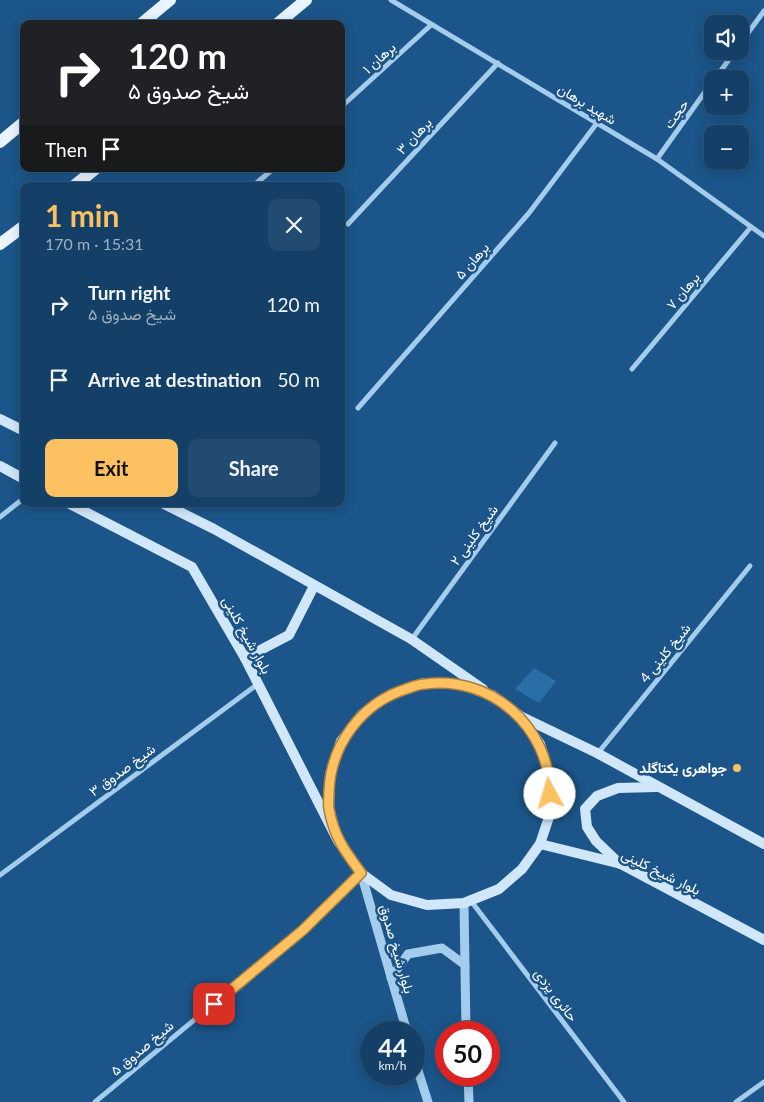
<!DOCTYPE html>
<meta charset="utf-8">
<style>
:root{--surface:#144067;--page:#214b70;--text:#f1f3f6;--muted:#9dafc0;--line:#33597b;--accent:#fec161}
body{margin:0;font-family:Lato,Vazirmatn,sans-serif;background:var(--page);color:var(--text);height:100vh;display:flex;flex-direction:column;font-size:19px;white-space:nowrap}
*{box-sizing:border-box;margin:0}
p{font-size:16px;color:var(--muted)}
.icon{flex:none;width:28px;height:28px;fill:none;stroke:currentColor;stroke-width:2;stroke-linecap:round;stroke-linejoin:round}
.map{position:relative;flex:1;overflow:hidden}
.drawer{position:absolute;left:20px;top:182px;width:325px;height:325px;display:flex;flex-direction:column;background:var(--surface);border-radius:10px;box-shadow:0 2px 12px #0003,0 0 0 1px var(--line)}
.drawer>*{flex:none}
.banner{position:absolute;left:20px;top:20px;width:325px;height:152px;border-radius:10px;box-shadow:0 2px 12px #0003,0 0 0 1px var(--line);background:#202124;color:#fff;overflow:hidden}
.fabs{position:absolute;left:704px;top:15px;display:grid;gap:10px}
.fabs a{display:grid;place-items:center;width:45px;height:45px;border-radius:10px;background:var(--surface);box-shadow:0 2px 12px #0003,0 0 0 1px var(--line);font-size:25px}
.speed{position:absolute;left:360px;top:1021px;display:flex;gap:10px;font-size:25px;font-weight:700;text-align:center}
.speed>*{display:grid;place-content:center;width:65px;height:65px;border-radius:50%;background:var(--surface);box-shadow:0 2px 12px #0003,0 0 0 1px var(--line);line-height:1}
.speed small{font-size:12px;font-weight:400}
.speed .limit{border:8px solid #d22;background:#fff;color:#111}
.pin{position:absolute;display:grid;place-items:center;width:42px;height:42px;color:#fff;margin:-21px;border-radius:10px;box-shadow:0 2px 8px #0006}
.me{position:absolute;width:55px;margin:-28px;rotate:354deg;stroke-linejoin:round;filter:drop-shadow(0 0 4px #0008)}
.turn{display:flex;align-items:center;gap:18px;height:105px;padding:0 25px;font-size:22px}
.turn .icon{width:65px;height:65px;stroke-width:2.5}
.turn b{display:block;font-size:35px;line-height:42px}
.then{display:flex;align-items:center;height:48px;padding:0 25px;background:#0003;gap:10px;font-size:19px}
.round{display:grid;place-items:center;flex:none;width:52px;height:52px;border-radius:10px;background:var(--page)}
.headline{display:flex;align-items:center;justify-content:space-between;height:85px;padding:0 25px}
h1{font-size:30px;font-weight:700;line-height:38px;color:var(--accent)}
.cta{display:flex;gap:10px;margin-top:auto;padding:10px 25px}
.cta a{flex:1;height:58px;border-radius:10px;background:var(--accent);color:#111;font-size:20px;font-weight:700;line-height:58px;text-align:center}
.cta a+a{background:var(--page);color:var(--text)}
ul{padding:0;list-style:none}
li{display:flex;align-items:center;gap:15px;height:75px;padding:0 25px}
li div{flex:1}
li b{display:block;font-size:19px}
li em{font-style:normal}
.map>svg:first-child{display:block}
</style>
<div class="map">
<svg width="764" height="1102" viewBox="0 0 764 1102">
<rect width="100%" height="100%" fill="#1b5589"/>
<polygon fill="#2a6ea7" points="534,668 556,681 539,703 515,689"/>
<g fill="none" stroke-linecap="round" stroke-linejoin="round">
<g stroke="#a4ccec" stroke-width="5">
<polyline points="391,0 657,159 764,236"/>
<polyline points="740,44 764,11"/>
<polyline points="715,79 735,51"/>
<polyline points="341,107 431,25"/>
<polyline points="657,159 712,82"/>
<polyline points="253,186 273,169"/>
<polyline points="348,224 498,63"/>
<polyline points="632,369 751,227"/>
<polyline points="358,408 529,213 597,123"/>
<polyline points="0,517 24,498"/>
<polyline points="412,639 555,443"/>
<polyline points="598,753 750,566"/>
<polyline points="0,875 258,684"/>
<polyline points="471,901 624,1102"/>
<polyline points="95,1102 303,930 361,873"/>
<polyline points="736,1102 764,1082"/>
</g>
<g stroke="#a4ccec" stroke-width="9">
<polyline points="361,873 407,1032"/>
<polyline points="464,903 466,1032"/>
<polyline points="391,978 408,954 442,948 465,965"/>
<polyline points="414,1058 428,1102"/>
<polyline points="468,1075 469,1102"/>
</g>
<g stroke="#d0e6f9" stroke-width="10">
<polyline points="0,419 24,431"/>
<polyline points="0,466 24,479"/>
<polyline points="70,504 192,567 245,658 338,841 361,873 391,895 427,905 464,903 499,889 522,869 540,844 551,811 550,777 540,744 519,715 492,695 459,684 424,683 391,694 362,714 341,741 330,774 329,808 338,841"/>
<polyline points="164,504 214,529 411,639 483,689"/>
<polyline points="245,658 289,635 314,586"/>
<polyline points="522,717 597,753 764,844"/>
<polyline points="540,844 621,864 764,940"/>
<polyline points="620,864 596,841 587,827 585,809 597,796 618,788 656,787"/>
</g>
<g stroke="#eaf4ff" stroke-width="12">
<polyline points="141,24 170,0"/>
<polyline points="277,24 306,0"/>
<polyline points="0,142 24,122"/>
<polyline points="74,186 95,169"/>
<polyline points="0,244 24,226"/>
</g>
</g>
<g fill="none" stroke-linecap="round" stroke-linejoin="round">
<defs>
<path id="route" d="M 214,1004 L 303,930 L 361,873 C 345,851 334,837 329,809 C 328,804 329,797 329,791 C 331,744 362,703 406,689 C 412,687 419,684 425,684 C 491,675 550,727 550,794"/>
</defs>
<use href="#route" stroke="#a57d3f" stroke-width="12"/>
<use href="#route" stroke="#fec161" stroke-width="9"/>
</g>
<circle fill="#fec161" stroke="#1b5589" stroke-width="2" cx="737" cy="768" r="5"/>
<g text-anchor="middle" stroke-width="5" stroke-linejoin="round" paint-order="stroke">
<g font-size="14" fill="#fff" stroke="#1b5589">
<text transform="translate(379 58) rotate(-42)" y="5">برهان ۱</text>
<text transform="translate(587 104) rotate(31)" y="5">شهید برهان</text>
<text transform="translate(676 114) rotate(-54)" y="5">حجت</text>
<text transform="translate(414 136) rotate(-47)" y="5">برهان ۳</text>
<text transform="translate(472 261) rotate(-49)" y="5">برهان ۵</text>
<text transform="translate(683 291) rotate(-50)" y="5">برهان ۷</text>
<text transform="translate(474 535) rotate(-54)" y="5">شیخ کلینی ۲</text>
<text transform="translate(247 635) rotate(61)" y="5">بلوار شیخ کلینی</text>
<text transform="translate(665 653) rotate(-51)" y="5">شیخ کلینی 4</text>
<text transform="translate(122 770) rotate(-36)" y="5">شیخ صدوق ۳</text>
<text transform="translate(661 872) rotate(26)" y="5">بلوار شیخ کلینی</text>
<text transform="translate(397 949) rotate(74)" y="5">بلوار شیخ صدوق</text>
<text transform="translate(556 995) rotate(53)" y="5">حائری یزدی</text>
<text transform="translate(142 1048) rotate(-40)" y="5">شیخ صدوق ۵</text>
</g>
<g font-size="14" font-weight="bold" fill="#fff" stroke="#1b5589" text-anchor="end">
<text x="727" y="773">جواهری یکتاگلد</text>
</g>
</g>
</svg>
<div class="fabs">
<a><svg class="icon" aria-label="sound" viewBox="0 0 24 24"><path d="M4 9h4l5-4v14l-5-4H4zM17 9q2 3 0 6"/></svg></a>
<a>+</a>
<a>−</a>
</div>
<div class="speed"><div>44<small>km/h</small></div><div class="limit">50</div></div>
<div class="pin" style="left:214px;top:1004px;background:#d93025"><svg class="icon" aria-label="arrive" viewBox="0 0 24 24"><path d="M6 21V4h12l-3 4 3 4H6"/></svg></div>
<svg class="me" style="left:550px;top:794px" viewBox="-20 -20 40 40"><circle r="19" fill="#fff"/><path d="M0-13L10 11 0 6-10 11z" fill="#fec161"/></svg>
<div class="banner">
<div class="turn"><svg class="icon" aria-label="right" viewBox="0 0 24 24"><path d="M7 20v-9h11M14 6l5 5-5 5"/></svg><div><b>120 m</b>شیخ صدوق ۵</div></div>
<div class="then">Then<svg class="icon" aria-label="arrive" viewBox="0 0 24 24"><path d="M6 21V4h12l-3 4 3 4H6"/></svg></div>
</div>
<section class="drawer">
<div class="headline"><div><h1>1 min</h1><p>170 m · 15:31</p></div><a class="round"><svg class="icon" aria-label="close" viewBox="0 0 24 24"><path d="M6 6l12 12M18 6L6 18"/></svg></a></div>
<ul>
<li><svg class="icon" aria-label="right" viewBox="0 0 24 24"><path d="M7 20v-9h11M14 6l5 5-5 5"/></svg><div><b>Turn right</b><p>شیخ صدوق ۵</p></div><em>120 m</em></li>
<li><svg class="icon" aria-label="arrive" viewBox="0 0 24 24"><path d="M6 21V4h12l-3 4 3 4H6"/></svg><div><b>Arrive at destination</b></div><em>50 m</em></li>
</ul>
<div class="cta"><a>Exit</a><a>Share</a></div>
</section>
</div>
